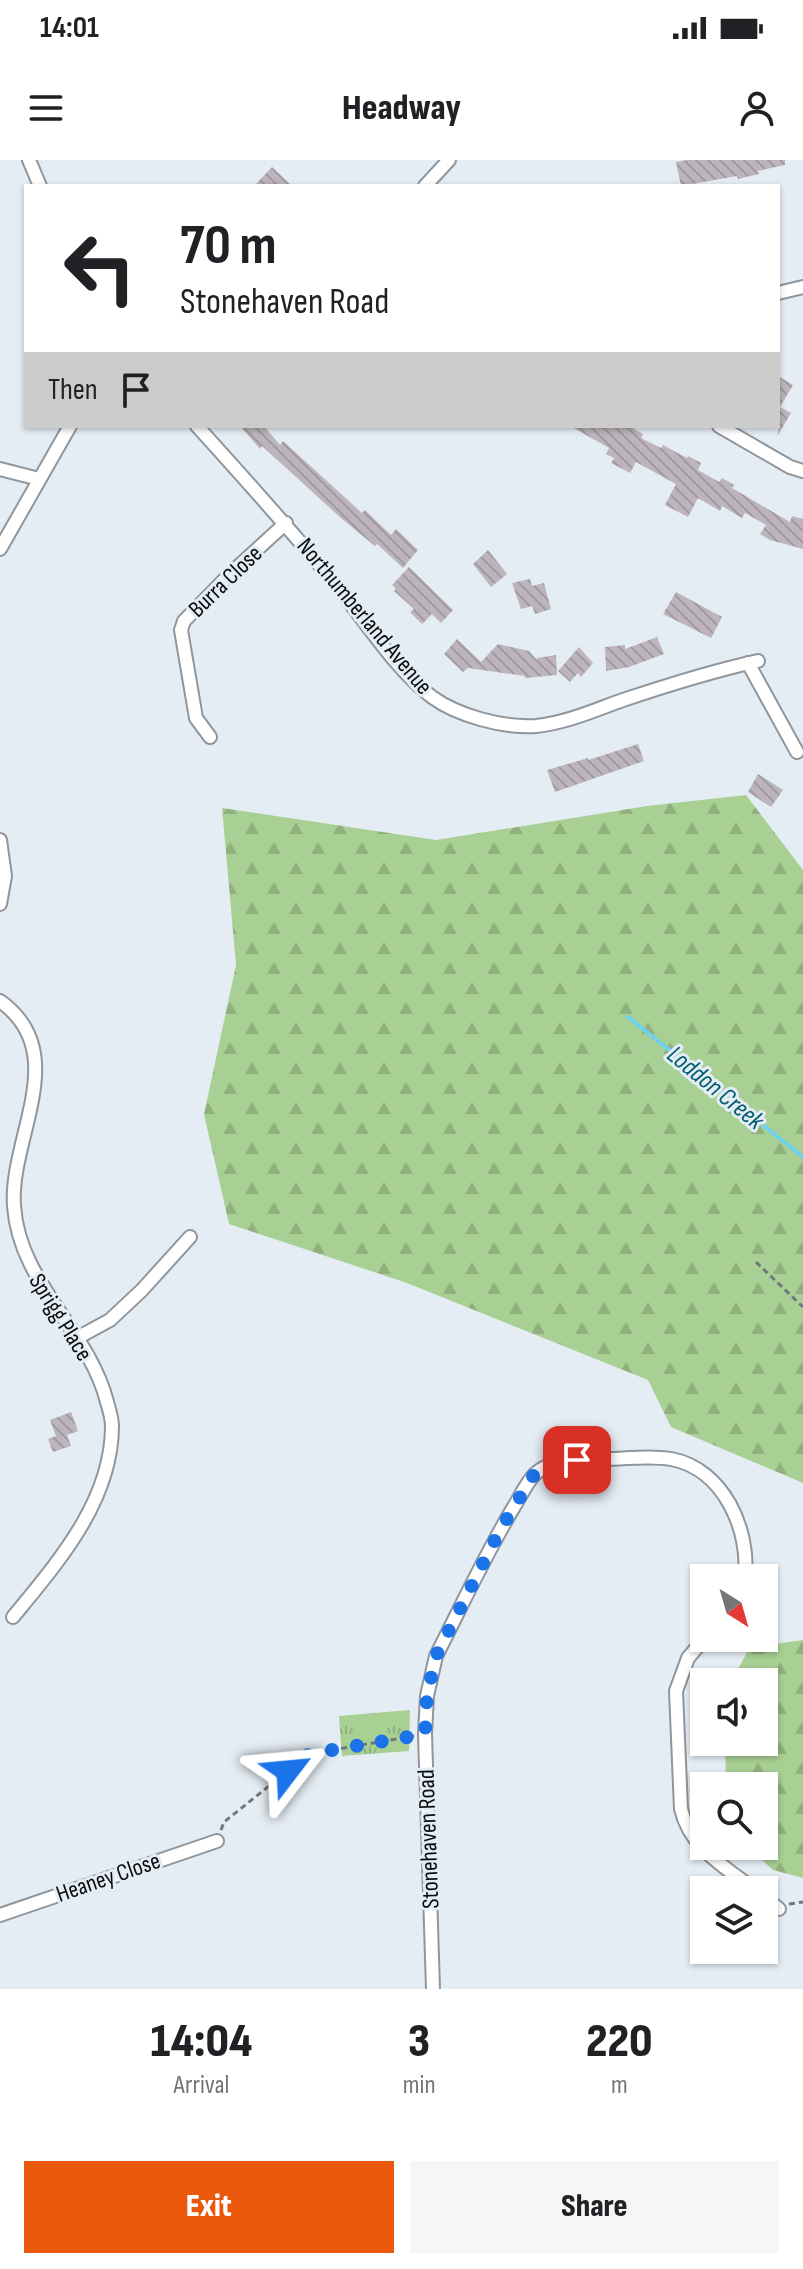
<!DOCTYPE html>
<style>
:root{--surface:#fff;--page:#f6f6f6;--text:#202124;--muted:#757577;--accent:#ea580c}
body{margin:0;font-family:"Sofia Sans Condensed",sans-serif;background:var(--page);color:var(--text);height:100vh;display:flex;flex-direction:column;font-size:30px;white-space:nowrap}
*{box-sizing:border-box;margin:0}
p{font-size:26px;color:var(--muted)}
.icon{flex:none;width:44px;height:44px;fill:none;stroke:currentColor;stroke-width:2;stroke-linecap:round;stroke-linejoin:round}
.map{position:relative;height:1829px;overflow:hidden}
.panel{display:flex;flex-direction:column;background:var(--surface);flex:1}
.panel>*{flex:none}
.hud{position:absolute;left:24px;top:24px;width:756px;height:244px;border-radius:0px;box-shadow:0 2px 6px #0004;background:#fff;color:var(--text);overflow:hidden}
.needle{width:52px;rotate:143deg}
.buttons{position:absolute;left:690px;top:1404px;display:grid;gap:16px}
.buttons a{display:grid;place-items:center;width:88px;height:88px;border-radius:0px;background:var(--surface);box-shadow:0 2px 6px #0004;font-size:40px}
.pin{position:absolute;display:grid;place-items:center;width:68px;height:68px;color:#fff;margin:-34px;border-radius:16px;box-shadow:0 4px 12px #0006}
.me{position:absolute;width:88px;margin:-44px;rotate:61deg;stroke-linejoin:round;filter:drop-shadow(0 0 6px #0008)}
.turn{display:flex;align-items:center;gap:28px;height:168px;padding:0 24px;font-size:36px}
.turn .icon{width:104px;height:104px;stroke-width:2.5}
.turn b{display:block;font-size:56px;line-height:68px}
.then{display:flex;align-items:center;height:76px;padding:0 24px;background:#0003;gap:16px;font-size:30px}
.eta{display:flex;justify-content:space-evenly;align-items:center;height:136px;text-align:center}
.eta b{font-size:48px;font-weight:800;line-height:56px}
.primary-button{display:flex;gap:16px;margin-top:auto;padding:16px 24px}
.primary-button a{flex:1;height:92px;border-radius:0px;background:var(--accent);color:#fff;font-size:32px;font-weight:800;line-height:92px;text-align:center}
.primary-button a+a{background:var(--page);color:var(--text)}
.status{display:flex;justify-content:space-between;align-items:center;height:56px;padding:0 40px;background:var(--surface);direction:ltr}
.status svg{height:22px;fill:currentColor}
header{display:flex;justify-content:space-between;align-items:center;height:104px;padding:0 24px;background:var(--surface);font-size:36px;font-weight:800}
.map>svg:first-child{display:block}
</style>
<div class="status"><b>14:01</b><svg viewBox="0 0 49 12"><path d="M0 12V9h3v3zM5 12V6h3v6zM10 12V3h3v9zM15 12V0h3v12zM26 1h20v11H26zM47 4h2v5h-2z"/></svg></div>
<header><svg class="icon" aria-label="menu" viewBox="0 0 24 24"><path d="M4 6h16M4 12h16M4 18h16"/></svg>Headway<svg class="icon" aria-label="person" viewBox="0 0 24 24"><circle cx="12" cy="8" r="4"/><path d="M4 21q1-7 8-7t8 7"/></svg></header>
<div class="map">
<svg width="803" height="1829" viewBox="0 0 803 1829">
<defs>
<pattern id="forest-firs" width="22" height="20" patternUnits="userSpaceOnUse" patternTransform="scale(2)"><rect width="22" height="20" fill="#a9d094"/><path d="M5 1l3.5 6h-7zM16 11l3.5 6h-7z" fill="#90b17e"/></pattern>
<pattern id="park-tufts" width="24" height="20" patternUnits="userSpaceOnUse" patternTransform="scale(2)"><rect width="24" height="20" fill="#a9d094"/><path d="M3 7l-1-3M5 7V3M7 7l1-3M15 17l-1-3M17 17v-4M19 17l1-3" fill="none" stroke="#90b17e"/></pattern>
<pattern id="building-back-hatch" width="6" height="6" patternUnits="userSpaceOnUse" patternTransform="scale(2)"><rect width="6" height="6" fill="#bdb5bb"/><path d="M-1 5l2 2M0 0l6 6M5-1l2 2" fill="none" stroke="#a19aa0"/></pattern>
</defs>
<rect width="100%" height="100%" fill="#e5edf4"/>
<g fill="url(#forest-firs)">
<polygon points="746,635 803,710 803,1323 671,1267 648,1220 407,1123 229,1064 204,954 236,805 222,648 436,680 647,646"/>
<polygon points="803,1480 803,1718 773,1710 747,1686 764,1686 764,1626 726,1626 725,1582 764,1582 764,1522 731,1522 750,1487"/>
</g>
<polygon fill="url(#park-tufts)" points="410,1550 409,1591 342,1596 339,1556"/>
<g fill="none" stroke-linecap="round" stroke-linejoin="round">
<polyline stroke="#6ed2ef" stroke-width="4" points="628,857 803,997"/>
</g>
<g fill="url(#building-back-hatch)">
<polygon points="687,0 785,0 785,5 758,11 759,14 738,19 737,16 681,26 676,2"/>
<polygon points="272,7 292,26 254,26"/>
<polygon points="778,216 793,225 780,247 791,253 778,275"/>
<polygon points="240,266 264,266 280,285 283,281 362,353 365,350 391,375 396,369 418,390 403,408 377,384 375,386 342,359 262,286 260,289"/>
<polygon points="570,266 629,266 643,274 641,278 661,288 663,285 687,298 688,296 701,303 698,310 719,322 722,318 734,325 732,328 790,362 792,356 803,359 803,389 770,380 760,374 766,365 745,353 742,358 722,346 720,351 698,338 688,357 665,345 676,324 674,323 636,302 630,313 611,303 614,298 606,294 609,288"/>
<polygon points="488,390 507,414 491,427 473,404"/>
<polygon points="409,407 453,450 441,463 432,454 422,464 410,452 414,449 394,431 396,429 392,425"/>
<polygon points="530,419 532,426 544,423 551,449 535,454 532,446 521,449 512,423"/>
<polygon points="676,432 722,457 711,478 663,454"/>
<polygon points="657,477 664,494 629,507 606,511 605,487 625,485 625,489"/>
<polygon points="457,479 481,502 498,484 529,491 537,500 537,498 556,495 557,515 525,518 525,516 468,508 463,512 444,494"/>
<polygon points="579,487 593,503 581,517 578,513 570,522 558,511"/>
<polygon points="638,584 644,601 555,632 547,610 588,598 588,600"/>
<polygon points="758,614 783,630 771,647 748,632"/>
<polygon points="71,1252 78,1271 67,1275 71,1286 53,1292 48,1279 56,1276 50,1260"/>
</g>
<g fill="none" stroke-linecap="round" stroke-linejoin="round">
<defs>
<g id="minor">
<polyline points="29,0 40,26"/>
<polyline points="425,26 449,0"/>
<polyline points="778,133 803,127"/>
<path d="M 197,266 C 245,319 292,371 337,426 C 364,460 398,512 432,537 C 458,556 503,568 536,566 C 566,563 595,550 623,540 C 668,525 712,511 758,501"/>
<polyline points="719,266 790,307 803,311"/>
<polyline points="0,309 39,319"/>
<polyline points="0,389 70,266"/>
<polyline points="748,503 797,592"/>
<polyline points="210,577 196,558 181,470 184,461 229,415 286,363"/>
<polyline points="0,680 5,716 0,744"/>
<path d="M 0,841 C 73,893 9,978 14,1046 C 19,1123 89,1170 107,1242 C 109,1249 112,1258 112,1266 C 112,1341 58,1402 13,1457"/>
<polyline points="77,1178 110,1160 142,1130 190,1077"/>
<path d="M 705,1478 L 688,1498 L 676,1531 L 681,1649 C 690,1688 725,1707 755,1730"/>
<polyline points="764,1737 779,1749"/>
<polyline points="0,1755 217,1681"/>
<path d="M 433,1829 L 425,1574 L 427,1536 L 436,1496 C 462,1445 486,1393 515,1345 C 521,1335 527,1322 535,1314 C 554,1297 580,1300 604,1299 C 626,1299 650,1295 671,1299 C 724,1309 750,1370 745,1418"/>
</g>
</defs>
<use href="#minor" stroke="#8f969d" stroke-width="16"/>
<g stroke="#71777b" stroke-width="3" stroke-dasharray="6 4" stroke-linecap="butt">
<polyline points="756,1102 803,1147"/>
<polyline points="221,1670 224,1662 309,1594 414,1576"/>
<polyline points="789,1744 803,1742"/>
</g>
<use href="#minor" stroke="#fff" stroke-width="12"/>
</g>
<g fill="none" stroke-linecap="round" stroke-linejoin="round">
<polyline stroke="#1a73e8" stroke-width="14" stroke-dasharray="0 25.2" points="288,1611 309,1594 425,1574 427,1536 436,1496 500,1370 533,1316 552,1302 577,1300"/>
</g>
<g text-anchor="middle" stroke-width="6" stroke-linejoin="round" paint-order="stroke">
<g font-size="24" fill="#0a0d0f" stroke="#e5edf4">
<text transform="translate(225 421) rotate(-44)" y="8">Burra Close</text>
<text transform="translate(365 456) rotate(50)" y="8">Northumberland Avenue</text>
<text transform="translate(61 1157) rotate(58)" y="8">Sprigg Place</text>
<text transform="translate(428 1679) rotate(-92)" y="8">Stonehaven Road</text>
<text transform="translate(108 1717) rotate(-19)" y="8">Heaney Close</text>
</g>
<g font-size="26" font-style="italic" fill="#025d71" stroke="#e5edf4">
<text transform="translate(716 927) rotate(39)" y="9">Loddon Creek</text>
</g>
</g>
</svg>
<div class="buttons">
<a><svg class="needle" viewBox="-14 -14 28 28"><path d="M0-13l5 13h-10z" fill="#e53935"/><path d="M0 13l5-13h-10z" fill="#757577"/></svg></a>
<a><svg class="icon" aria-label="sound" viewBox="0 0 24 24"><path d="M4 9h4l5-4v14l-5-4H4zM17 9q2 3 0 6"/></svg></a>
<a><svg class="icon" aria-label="search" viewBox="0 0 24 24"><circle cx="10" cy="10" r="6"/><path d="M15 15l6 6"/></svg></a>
<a><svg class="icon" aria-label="layers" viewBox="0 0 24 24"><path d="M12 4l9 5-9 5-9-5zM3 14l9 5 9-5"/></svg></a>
</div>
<div class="pin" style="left:577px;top:1300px;background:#d93025"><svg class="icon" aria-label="arrive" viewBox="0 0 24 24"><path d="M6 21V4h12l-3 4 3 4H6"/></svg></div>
<svg class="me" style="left:288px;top:1611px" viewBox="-20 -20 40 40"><path d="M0-17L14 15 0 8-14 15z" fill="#1a73e8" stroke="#fff" stroke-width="4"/></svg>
<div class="hud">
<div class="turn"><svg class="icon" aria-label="left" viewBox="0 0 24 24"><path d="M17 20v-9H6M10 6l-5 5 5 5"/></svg><div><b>70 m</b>Stonehaven Road</div></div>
<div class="then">Then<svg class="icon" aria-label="arrive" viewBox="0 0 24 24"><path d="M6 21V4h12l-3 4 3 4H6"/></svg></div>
</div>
</div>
<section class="panel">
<div class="eta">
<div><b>14:04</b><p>Arrival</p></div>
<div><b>3</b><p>min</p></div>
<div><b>220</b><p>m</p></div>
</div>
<div class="primary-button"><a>Exit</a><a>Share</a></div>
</section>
